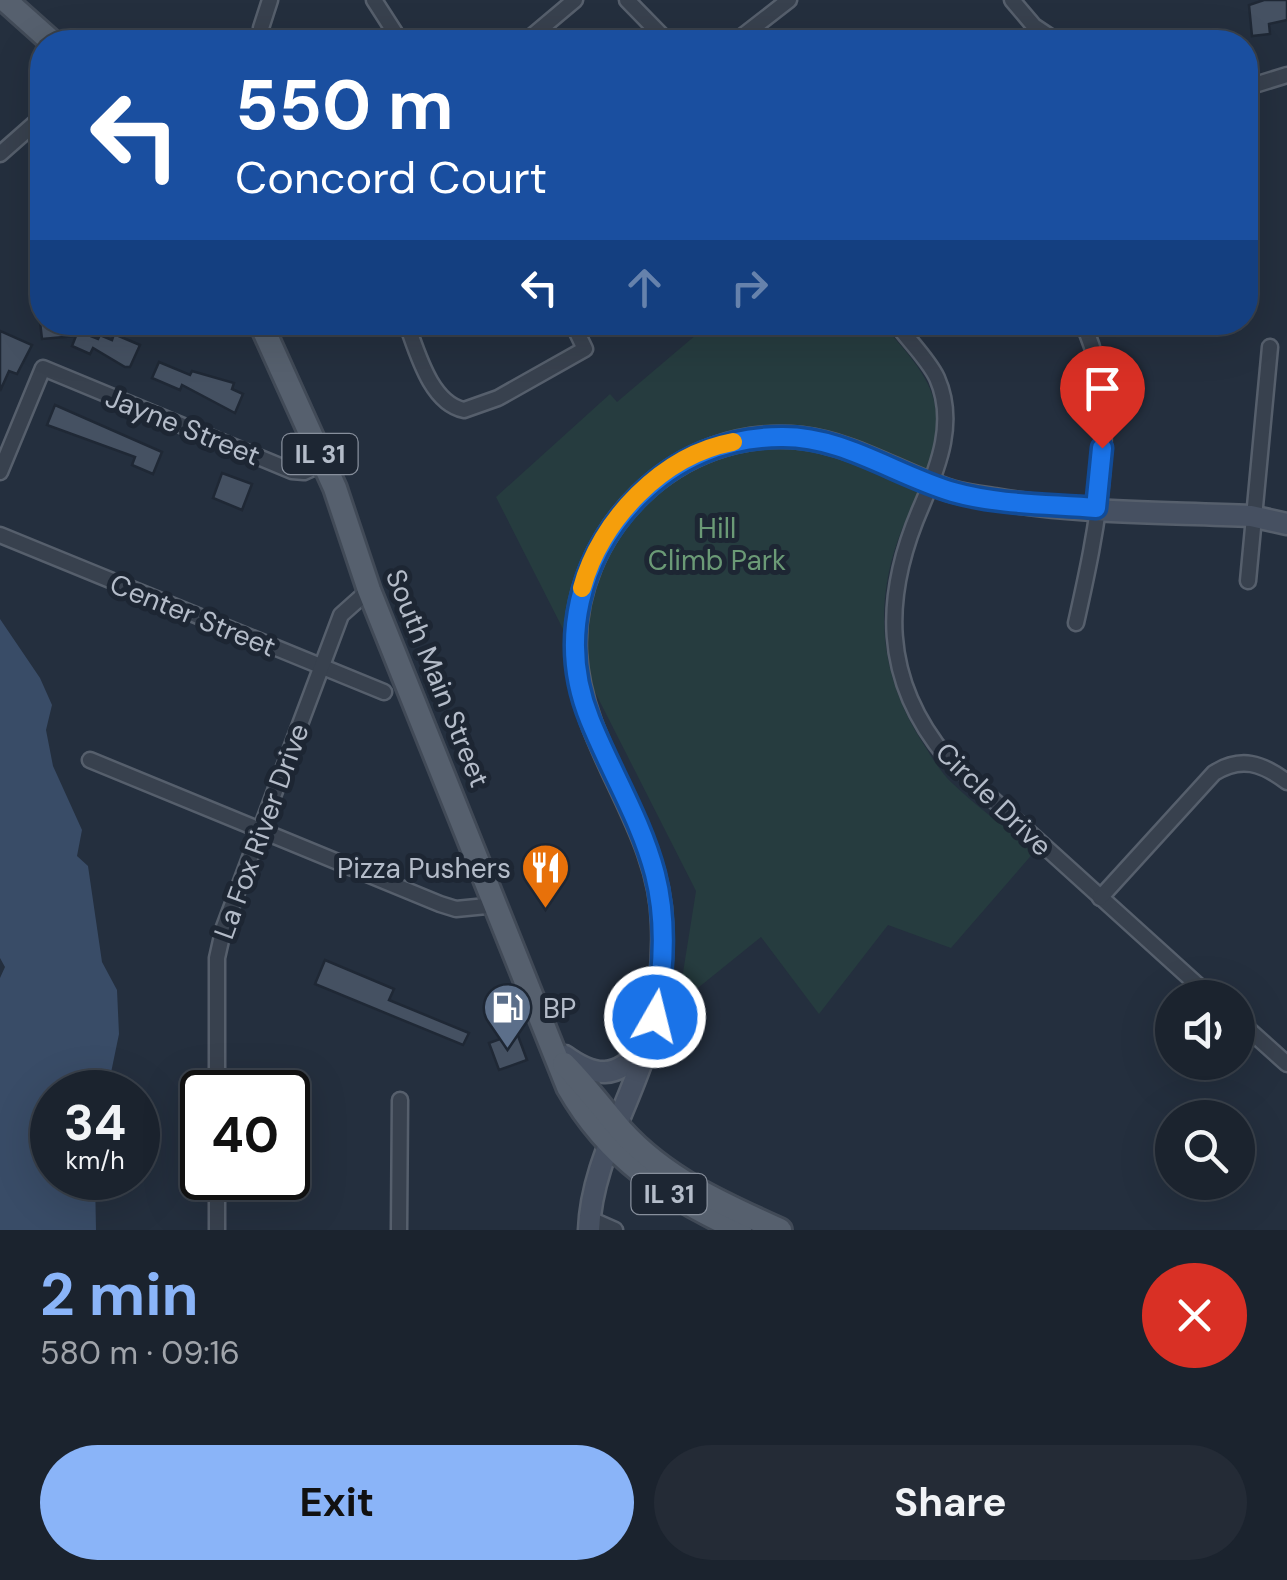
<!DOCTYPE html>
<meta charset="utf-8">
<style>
:root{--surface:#1b232e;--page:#242b36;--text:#f1f3f6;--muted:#a0a4aa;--line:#39404a;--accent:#8ab4f8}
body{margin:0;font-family:"DM Sans",sans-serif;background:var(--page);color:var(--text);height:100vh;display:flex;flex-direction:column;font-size:38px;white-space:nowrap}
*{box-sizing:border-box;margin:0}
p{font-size:32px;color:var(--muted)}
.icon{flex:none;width:55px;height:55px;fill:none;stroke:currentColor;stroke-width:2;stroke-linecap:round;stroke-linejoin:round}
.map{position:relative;height:1230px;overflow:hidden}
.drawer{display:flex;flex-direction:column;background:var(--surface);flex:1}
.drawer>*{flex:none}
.hud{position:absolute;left:30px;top:30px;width:1228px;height:305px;border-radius:40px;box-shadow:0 10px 40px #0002,0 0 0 2px var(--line);background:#1a4fa0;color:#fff;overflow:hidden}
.tools{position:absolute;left:1155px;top:980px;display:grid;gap:20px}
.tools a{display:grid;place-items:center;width:100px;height:100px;border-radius:50%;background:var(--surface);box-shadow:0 10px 40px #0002,0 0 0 2px var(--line);font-size:50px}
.speed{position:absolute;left:30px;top:1070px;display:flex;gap:20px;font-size:50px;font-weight:700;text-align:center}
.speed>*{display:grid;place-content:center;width:130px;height:130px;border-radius:50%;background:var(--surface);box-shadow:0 10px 40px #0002,0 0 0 2px var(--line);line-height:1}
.speed small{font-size:25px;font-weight:400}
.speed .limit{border:5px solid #111;border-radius:15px;background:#fff;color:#111}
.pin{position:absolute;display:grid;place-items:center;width:85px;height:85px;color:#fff;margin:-102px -42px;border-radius:50% 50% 50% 0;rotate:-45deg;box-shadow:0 0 10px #0007}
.pin .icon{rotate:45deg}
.me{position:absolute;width:110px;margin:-55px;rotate:8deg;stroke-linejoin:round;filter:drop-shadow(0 0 8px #0008)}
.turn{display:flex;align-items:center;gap:35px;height:210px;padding:0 40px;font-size:45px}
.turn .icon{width:130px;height:130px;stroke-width:2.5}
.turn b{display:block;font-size:70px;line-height:85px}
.lanes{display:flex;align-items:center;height:95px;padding:0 40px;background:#0003;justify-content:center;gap:50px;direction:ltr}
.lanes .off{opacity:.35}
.round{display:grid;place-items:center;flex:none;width:105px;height:105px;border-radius:52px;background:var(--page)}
.summary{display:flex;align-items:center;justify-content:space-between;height:170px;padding:0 40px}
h1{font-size:60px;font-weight:700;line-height:75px;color:var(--accent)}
.action{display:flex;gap:20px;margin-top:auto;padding:20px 40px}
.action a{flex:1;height:115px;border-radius:60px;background:var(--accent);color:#111;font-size:40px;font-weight:700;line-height:115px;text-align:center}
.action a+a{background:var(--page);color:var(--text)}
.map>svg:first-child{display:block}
</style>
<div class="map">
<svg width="1287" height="1230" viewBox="0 0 1287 1230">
<rect width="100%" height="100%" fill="#242f3e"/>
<path fill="#263c3f" d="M 710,323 L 882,323 C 901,347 929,373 935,405 C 943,447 918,491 902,529 C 873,602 879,673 921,740 C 930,754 940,772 952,783 C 978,808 1008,829 1035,851 L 951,948 L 888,925 L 819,1014 L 761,937 L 678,1004 L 696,891 L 496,497 L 610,394 L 617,402 Z"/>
<polygon fill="#394c67" points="0,619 40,678 52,705 46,730 53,766 82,830 77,856 88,866 102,962 117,990 119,1034 107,1092 52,1092 52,1178 95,1178 96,1230 0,1230 0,978 5,967 0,958"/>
<g fill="#455162" stroke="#1f2835" stroke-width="2.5">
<polygon points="1264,0 1287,0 1287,20 1269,24 1270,34 1252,36 1249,5"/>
<polygon points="40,322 67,322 68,327 98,339 100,335 112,340 114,334 140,345 130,367 125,367 93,348 90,354 72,346 76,336 42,339"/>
<polygon points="0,331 32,345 17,374 9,371 0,391"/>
<polygon points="159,362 190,375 192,371 234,383 232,389 243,394 235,413 182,385 180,390 152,378"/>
<polygon points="55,405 162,452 153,474 132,465 135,457 47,425"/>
<polygon points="222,473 252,484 242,510 213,498"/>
<polygon points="325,960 394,989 389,1000 469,1033 463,1045 315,984"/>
<polygon points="517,1033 527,1060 499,1070 489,1043"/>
</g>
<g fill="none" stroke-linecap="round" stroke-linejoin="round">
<defs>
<g id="street">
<polyline points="374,0 401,42"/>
<polyline points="627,0 668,42"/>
<polyline points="1012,0 1034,26 1058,42"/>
<polyline points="261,42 261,28 270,0"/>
<polyline points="525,42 575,0"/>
<polyline points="735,42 789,0"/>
<polyline points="1245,88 1287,75"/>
<polyline points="0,154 42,117"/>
<path d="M 406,322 C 417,351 430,403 464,410 L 498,398 L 585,349 L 572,322"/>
<path d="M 895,322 C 908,340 928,359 937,378 C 956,421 939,465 922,505 C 882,596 881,679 947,758 L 1212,998"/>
<polyline points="0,472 43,368 292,471 304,472 324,463"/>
<polyline points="0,535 384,692"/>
<polyline points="1248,581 1270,347"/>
<path d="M 1076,623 C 1096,534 1124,407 1082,322"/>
<polyline points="90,760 440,904 456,909 497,905"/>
<path d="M 1100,898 L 1214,773 C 1241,756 1262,763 1287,782"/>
<polyline points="1238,1020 1287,1064"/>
<polyline points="217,1092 217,958 224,927 341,615 369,590"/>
<polyline points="217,1178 217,1230"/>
<polyline points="590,1219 615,1230"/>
<polyline points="399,1230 400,1100"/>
</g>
<g id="secondary">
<path d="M 565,1056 C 594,1077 617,1080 641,1049"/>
<path d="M 589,1230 C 591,1169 624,1115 643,1058 C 657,1014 664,971 662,924 C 660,826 581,750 576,653 C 570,531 678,424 802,438 C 854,444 901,475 951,491 C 965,495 981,497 995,499 C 1079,514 1167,512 1251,516 L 1287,524"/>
</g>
<g id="primary">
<polyline points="5,0 52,42"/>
<path d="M 260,322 L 335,488 L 369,590 L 568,1087 C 609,1159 667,1196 740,1230"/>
<path d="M 564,1064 C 585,1085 602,1108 621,1130 C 664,1178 722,1204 780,1230"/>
</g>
</defs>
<use href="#street" stroke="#565f6c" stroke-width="19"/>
<use href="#secondary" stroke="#565f6c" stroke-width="25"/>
<use href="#primary" stroke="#414a57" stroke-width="28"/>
<use href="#street" stroke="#38414e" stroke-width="14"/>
<use href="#secondary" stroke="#465061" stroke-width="20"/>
<use href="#primary" stroke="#56606e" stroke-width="22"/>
</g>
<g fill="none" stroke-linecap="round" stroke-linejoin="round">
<defs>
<path id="route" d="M 655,1017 C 664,970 667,921 655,874 C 641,820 611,772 590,720 C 558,642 579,556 638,497 C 676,458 726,437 781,437 C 843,436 895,475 953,492 C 999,505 1049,504 1096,508 L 1102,448"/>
</defs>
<use href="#route" stroke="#114b97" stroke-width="25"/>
<use href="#route" stroke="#1a73e8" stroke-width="18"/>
<path stroke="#f59e0b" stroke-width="18" d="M 582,588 C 600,520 663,455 733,442"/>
</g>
<defs>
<symbol id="restaurant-pin" viewBox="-11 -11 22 30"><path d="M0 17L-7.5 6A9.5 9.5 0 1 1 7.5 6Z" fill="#e8710a" stroke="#1d2633"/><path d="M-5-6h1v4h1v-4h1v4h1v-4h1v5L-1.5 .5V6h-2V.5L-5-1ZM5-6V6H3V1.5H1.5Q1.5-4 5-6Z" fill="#fff"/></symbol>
<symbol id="fuel-pin" viewBox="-11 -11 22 30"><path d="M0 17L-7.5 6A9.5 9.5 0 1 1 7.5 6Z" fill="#5c6f8a" stroke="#1d2633"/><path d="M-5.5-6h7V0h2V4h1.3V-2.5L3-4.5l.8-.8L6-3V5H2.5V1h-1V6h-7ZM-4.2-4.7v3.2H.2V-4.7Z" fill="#fff"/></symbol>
</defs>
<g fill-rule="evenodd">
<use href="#restaurant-pin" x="518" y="840" width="55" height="75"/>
<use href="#fuel-pin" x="480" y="980" width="55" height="75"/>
</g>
<g text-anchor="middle" stroke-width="10" stroke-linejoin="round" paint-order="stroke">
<g fill="#1d2633" stroke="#878f9c" stroke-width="2.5">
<rect x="282.5" y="434" width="75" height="40" rx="8"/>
<rect x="631.5" y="1174" width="75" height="40" rx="8"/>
</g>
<g font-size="25" font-weight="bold" fill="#b4bcc9">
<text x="320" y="463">IL 31</text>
<text x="669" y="1203">IL 31</text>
</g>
<g font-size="28" fill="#b4bcc9" stroke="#1d2633">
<text transform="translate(183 426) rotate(22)" y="10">Jayne Street</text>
<text transform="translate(193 615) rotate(22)" y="10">Center Street</text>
<text transform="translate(438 678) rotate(68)" y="10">South Main Street</text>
<text transform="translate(994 799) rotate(44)" y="10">Circle Drive</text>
<text transform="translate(261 831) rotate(-70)" y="10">La Fox River Drive</text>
</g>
<g font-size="28" fill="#6b9a76" stroke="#1d2633">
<text x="717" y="538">Hill<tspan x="717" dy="32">Climb Park</tspan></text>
</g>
<g font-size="28" fill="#b4bcc9" stroke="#1d2633" text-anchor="end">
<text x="511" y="878">Pizza Pushers</text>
<text x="543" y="1018" text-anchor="start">BP</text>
</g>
</g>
</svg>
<div class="tools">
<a><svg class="icon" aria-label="sound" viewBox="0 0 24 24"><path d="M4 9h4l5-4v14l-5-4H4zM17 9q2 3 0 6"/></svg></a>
<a><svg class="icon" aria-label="search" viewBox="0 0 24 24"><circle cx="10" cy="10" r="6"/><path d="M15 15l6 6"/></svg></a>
</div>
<div class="speed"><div>34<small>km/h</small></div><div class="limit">40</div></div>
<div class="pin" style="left:1102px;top:448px;background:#d93025"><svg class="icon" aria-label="arrive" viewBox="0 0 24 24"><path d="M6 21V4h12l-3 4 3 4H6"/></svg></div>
<svg class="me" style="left:655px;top:1017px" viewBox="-20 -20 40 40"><circle r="17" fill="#1a73e8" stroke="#fff" stroke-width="3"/><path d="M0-11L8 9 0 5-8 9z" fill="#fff"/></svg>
<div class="hud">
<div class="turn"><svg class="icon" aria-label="left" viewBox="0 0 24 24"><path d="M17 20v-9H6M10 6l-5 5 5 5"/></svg><div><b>550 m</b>Concord Court</div></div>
<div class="lanes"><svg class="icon" aria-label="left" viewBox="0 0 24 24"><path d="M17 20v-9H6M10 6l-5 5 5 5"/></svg><svg class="icon off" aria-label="ahead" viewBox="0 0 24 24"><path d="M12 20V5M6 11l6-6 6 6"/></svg><svg class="icon off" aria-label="right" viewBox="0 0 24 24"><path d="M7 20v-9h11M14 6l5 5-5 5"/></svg></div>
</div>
</div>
<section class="drawer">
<div class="summary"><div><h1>2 min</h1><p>580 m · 09:16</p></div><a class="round" style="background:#d93025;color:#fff"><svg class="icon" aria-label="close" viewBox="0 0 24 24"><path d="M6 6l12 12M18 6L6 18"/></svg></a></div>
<div class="action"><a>Exit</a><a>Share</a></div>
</section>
